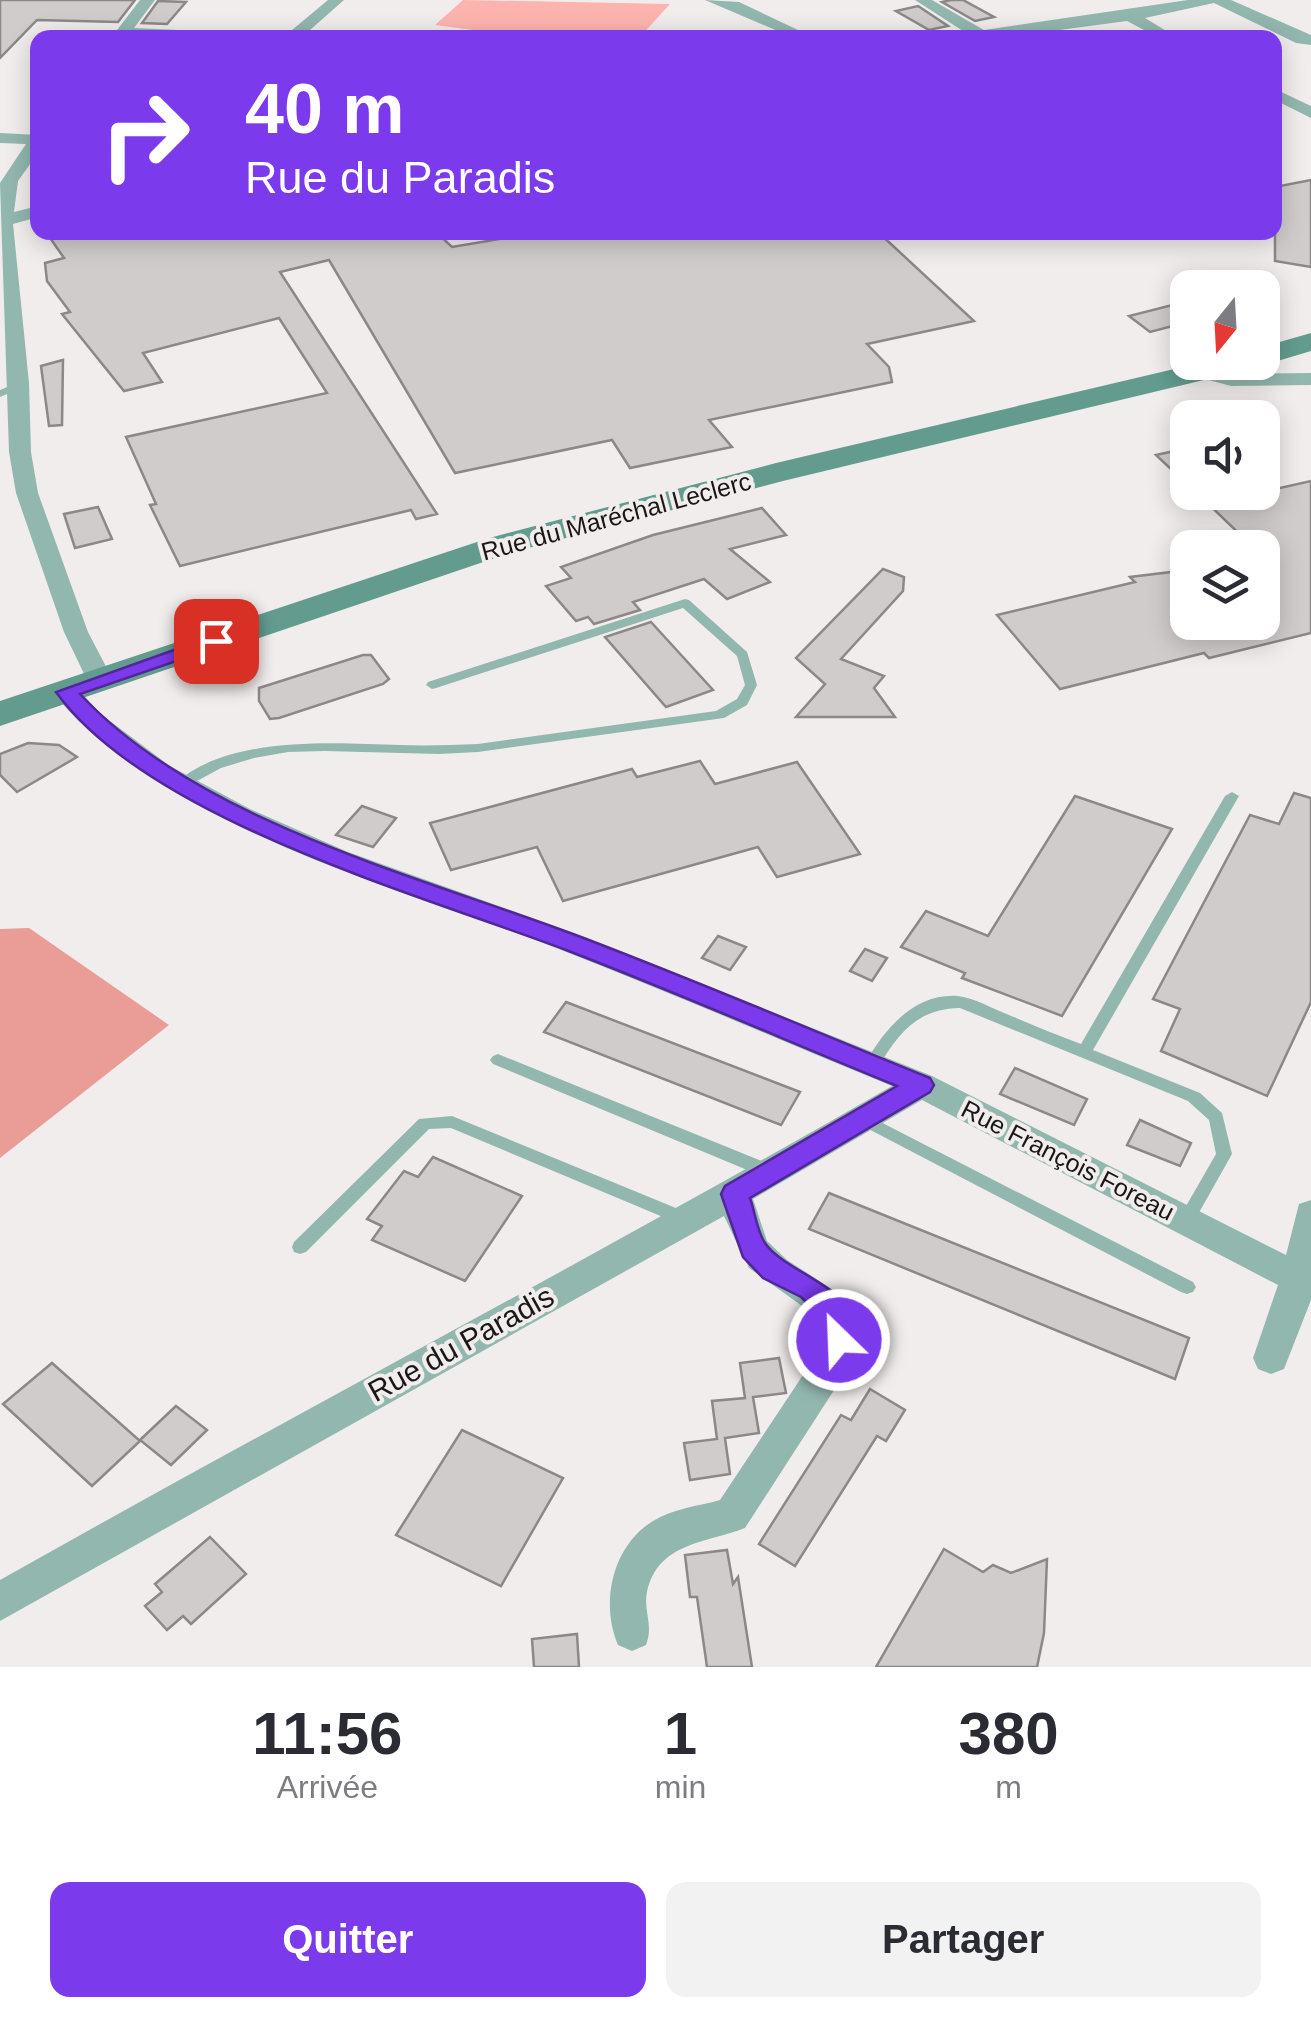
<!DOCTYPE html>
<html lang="fr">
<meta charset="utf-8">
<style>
:root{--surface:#fff;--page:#f2f2f3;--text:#2b2b33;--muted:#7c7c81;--accent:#7c3aed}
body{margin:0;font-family:Helvetica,sans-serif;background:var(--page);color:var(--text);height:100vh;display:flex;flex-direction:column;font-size:38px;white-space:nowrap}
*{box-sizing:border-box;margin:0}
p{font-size:32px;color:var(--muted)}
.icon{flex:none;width:55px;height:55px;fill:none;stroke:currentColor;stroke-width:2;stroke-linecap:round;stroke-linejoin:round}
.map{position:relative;height:1667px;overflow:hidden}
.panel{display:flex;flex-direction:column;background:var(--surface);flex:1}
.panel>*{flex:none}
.banner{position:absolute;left:30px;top:30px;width:1252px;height:210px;border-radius:20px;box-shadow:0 5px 25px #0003;background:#7c3aed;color:#fff;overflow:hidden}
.needle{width:65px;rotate:198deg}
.fabs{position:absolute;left:1170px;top:270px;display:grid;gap:20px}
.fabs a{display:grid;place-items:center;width:110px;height:110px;border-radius:20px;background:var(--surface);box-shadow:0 5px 25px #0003;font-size:50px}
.pin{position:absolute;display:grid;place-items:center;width:85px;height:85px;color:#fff;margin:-42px;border-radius:20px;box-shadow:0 5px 15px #0006}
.me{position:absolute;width:110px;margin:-55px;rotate:336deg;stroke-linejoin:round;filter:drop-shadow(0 0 8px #0008)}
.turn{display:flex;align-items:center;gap:35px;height:210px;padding:0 50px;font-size:45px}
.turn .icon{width:130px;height:130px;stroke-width:2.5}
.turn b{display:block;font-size:70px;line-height:85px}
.eta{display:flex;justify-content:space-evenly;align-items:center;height:170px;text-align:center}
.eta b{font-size:60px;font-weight:700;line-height:70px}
.cta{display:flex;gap:20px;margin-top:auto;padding:20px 50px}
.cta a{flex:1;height:115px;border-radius:20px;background:var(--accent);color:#fff;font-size:40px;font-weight:700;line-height:115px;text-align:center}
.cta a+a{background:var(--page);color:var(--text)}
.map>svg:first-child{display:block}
</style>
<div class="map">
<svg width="1311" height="1667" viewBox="0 0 1311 1667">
<rect width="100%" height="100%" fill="#f2eded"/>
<polygon fill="#fdb4ae" points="463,0 670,4 640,37 533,38 435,25"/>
<polygon fill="#ea9d96" points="29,928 169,1025 0,1158 0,929"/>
<g fill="#d1cccc" stroke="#8d8888" stroke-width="2.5">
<polygon points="0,0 135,0 118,22 37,20 0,58"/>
<polygon points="951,0 963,0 994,17 975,21 942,2"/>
<polygon points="158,1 186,2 167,24 142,23"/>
<polygon points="918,6 948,26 929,30 896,11"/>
<polygon points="1311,180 1311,267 1275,261 1275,187"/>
<polygon points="46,232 436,232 452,247 511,237 507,232 878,232 974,321 867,344 889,367 892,382 709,420 732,447 630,468 612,440 455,473 329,260 280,272 437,514 416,519 411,510 180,566 150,505 156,504 126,437 327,393 279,318 143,353 162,382 124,391 62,314 70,312 47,281 45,263 64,258"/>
<polygon points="1188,301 1188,322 1150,332 1129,316"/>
<polygon points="63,360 62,425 49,426 41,366"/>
<polygon points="1188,448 1188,485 1156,455"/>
<polygon points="1311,481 1311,633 1209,658 1204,653 1060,689 997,615 1135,582 1130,577 1188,570 1188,622 1262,622 1262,548 1254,548 1196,492 1262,492"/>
<polygon points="98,507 112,539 75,548 64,514"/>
<polygon points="762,508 786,535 730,549 770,582 727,599 704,579 633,602 640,610 594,624 588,617 576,621 546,586 571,578 561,567 653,535"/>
<polygon points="883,569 904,577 903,591 841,659 884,676 874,688 895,717 796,717 825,684 796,658"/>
<polygon points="651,622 713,690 666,707 605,637"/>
<polygon points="363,655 371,655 389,679 383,684 279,718 270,719 259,701 259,688"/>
<polygon points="28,743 59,745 77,757 17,792 0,775 0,754"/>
<polygon points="700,761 715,784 797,762 860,854 777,877 758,847 563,901 537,847 451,870 430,823 632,769 637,777"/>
<polygon points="1294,793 1311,798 1311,1002 1267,1096 1161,1051 1180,1009 1153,999 1250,815 1279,824"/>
<polygon points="1075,796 1172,829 1062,1016 962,978 965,973 901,947 926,911 988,936"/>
<polygon points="362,806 396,818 373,847 336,835"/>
<polygon points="718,936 746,947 730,970 702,958"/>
<polygon points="865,949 887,958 872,981 850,971"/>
<polygon points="566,1002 800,1092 781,1125 544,1032"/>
<polygon points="1015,1068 1087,1099 1074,1125 1000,1094"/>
<polygon points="1140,1120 1191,1143 1180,1166 1127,1145"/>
<polygon points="433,1157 522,1196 465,1281 372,1240 382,1226 367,1219 404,1171 418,1177"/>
<polygon points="829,1193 1189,1338 1175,1379 809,1229"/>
<polygon points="779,1358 786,1393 753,1397 759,1433 725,1438 730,1474 690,1480 684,1443 717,1439 712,1401 745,1398 740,1363"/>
<polygon points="52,1363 140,1441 92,1486 3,1404"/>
<polygon points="870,1389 905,1410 886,1441 877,1436 795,1566 759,1544 841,1415 851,1420"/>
<polygon points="176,1406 207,1430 171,1465 140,1440"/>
<polygon points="462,1430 563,1478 501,1586 396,1535"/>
<polygon points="210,1537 246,1574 191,1624 183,1616 167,1630 145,1606 162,1592 155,1584"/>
<polygon points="944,1549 983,1572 993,1565 1011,1573 1047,1559 1044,1633 1037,1667 876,1667"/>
<polygon points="727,1550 733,1584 738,1577 752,1667 707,1667 697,1597 690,1597 685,1555"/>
<polygon points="577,1634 579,1667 534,1667 532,1639"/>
</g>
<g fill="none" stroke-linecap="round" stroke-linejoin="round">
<g fill="#92b7ae" fill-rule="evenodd">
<polygon points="19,382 24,385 23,387 0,397 0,390"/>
<path d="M 685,599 L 689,600 L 747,652 L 757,685 L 747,705 L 724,718 L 478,752 L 439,754 L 325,751 L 288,752 L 254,758 L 221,768 L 186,787 L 176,787 L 174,784 C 229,735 332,743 400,745 C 426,746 452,745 478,744 L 716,711 L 737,699 L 745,685 L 737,656 L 683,608 L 436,688 L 432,689 L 426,685 L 428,682 Z"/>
<path d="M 1232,792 L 1239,796 L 1093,1050 L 1200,1093 L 1222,1113 L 1232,1154 L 1192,1225 L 1186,1227 L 1180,1225 L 1178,1220 L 1216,1154 L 1209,1120 L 1188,1101 L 960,1008 C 916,1009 898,1034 877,1069 L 872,1071 L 867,1069 L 864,1065 C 884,1030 913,993 958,996 C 975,998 993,1009 1009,1015 C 1033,1025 1057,1035 1081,1044 L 1225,796 Z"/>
<polygon points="498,1054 776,1167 778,1172 776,1177 770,1179 764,1177 493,1064 490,1060 493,1056"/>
<polygon points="863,1113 1193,1282 1196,1287 1193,1292 1187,1294 1181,1292 857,1123 855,1119 857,1115"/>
<polygon points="452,1116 688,1213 690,1218 688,1223 682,1225 451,1128 429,1129 306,1252 300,1254 294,1252 292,1247 294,1242 419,1119"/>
</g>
<g fill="#92b7ae" fill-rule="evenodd">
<polygon points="140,0 155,0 134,28 286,35 328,0 344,0 301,38 111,38"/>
<polygon points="705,0 739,2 815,38 794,38"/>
<polygon points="915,0 932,0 984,30 1188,0 1231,0 1311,35 1311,45 1296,43 1214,3 1145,18 1178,38 1159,38 1127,21 999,38 953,38 966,33"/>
<polygon points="1275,89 1311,106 1311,118 1275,100"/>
<polygon points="0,133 38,135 38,153 18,181 14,212 38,206 38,217 13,224 29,383 31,452 38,493 88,632 113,680 100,688 87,680 64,632 16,493 9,452 0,183 26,144 0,143"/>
<polygon points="1208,368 1231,374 1311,373 1311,385 1231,386 1201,378 1201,370"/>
<path d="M 66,684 L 75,686 L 102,715 L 170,766 L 250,809 L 348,852 L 588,938 L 932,1076 L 1286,1255 L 1299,1204 L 1311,1200 L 1311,1300 L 1284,1369 L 1271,1374 L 1258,1369 L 1253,1358 L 1278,1285 L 922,1100 L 753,1199 L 767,1241 L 787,1260 L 841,1295 L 853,1319 L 856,1336 L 847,1370 L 745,1528 C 707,1543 658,1542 647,1592 C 643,1611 654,1625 646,1645 L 632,1651 L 618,1645 C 600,1603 612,1546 653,1521 C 672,1509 698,1506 720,1500 L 817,1354 L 820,1336 L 816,1316 L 749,1268 L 724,1216 L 0,1621 L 0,1580 C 296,1413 597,1256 892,1086 C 785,1042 678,996 569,953 C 417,893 252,854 120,754 C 95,735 71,717 53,692 Z"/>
</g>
<polygon fill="#639c8f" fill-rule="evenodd" points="1311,333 1311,351 1254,368 783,481 513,552 0,726 0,701 489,538 776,463 1204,362 1262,362 1262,347"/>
</g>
<path fill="#7c3aed" stroke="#51269a" stroke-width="2.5" d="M 216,635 L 226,641 L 223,645 L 80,694 C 201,824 424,877 586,939 C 702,983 816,1032 930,1078 L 934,1085 L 930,1092 L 750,1198 C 755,1212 757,1231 765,1243 C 787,1276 877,1292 850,1350 L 839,1353 L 829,1350 L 815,1311 L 801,1297 L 763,1278 L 743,1257 L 721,1194 L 725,1186 L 897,1086 C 787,1041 678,993 566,950 C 421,895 147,819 56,692 Z"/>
<g text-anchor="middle" stroke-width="8" stroke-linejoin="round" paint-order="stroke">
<g font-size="25" fill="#191717" stroke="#f2eded">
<text transform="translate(616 516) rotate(-15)" y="9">Rue du Maréchal Leclerc</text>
<text transform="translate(1068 1160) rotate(27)" y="9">Rue François Foreau</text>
</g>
<g font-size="30" fill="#191717" stroke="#f2eded">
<text transform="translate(461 1344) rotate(-29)" y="10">Rue du Paradis</text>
</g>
</g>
</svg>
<div class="fabs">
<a><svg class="needle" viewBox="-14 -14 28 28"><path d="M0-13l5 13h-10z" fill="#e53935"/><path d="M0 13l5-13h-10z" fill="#7c7c81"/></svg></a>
<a><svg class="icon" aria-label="sound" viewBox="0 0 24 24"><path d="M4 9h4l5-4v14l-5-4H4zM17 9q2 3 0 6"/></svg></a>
<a><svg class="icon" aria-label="layers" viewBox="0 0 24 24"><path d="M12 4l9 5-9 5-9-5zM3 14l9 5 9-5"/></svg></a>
</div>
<div class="pin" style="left:216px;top:641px;background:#d93025"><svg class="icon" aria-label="arrive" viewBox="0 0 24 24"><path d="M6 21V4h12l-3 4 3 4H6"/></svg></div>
<svg class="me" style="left:839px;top:1340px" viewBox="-20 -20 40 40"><circle r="17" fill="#7c3aed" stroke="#fff" stroke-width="3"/><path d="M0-11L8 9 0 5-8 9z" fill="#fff"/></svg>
<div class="banner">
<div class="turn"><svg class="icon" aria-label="right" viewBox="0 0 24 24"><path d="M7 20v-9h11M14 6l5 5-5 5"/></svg><div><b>40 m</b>Rue du Paradis</div></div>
</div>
</div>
<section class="panel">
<div class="eta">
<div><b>11:56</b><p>Arrivée</p></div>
<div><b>1</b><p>min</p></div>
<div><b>380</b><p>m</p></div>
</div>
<div class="cta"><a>Quitter</a><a>Partager</a></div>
</section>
